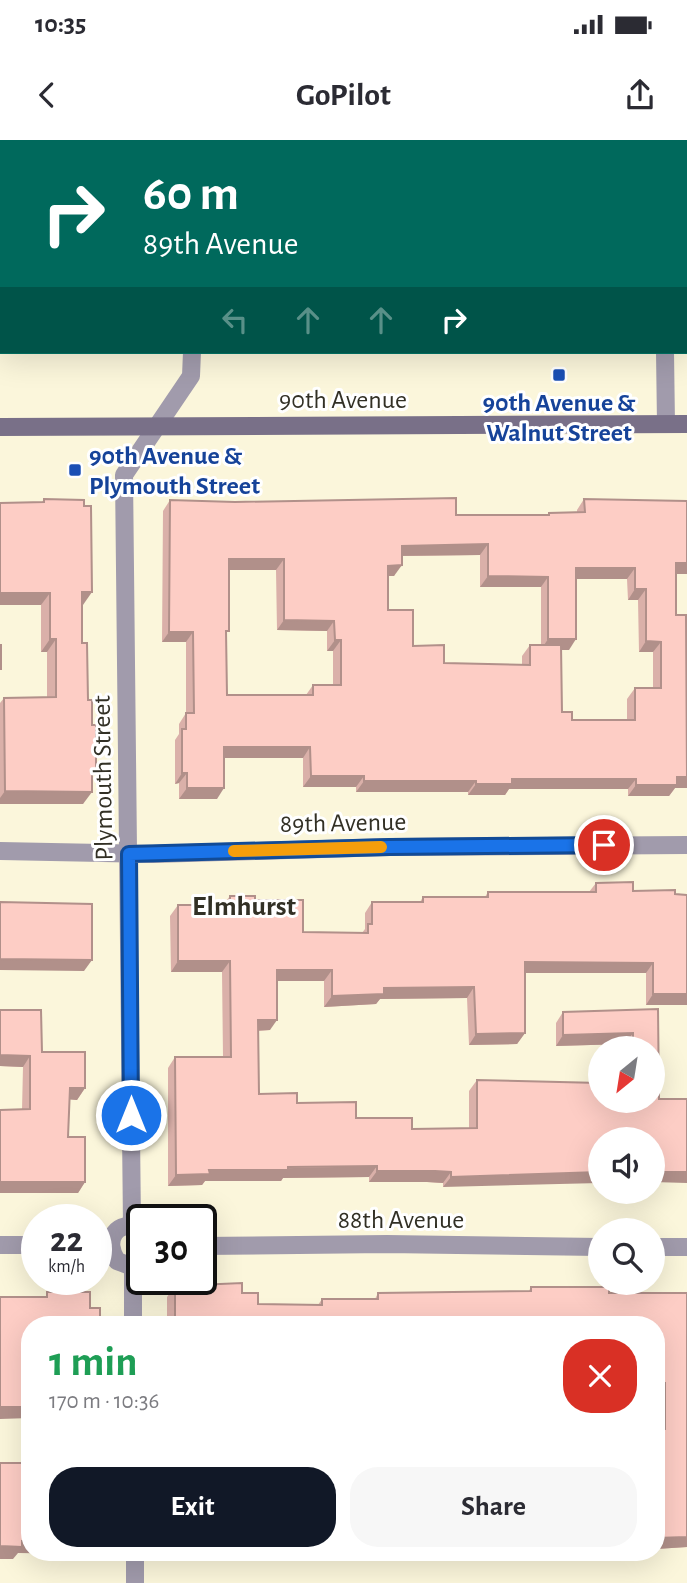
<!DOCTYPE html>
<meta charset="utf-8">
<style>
:root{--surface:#fff;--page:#f7f7f7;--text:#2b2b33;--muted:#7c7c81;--accent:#111827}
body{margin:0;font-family:"Alegreya Sans",sans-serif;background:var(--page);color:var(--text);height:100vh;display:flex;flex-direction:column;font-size:26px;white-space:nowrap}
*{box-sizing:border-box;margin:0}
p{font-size:23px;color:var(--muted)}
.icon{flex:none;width:38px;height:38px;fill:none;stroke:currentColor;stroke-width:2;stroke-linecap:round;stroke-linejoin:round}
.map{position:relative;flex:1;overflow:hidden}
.details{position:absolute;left:21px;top:1176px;width:644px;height:245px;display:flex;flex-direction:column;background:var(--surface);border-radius:28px;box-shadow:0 7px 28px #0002}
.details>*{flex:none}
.hud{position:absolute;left:0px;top:0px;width:688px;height:214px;box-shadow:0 7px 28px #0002;background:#00695c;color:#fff;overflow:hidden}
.needle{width:46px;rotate:210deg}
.fabs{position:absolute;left:588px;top:896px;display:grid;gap:14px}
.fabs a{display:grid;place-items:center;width:77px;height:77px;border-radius:50%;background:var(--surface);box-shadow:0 7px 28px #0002;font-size:35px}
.speed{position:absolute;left:21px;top:1064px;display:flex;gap:14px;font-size:35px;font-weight:700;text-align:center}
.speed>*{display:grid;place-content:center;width:91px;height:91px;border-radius:50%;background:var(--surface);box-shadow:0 7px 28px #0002;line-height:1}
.speed small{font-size:18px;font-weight:400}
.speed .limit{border:4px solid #111;border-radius:10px;background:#fff;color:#111}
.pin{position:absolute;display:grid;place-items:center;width:60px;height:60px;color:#fff;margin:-30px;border:4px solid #fff;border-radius:50%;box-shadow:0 2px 7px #0007}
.me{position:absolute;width:77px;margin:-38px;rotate:0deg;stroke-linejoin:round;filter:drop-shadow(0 0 5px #0008)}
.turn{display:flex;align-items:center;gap:24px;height:147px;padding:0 28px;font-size:32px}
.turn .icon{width:91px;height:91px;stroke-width:2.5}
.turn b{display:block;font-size:49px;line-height:60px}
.lanes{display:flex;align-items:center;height:66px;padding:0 28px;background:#0003;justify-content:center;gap:35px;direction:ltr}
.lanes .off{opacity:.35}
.round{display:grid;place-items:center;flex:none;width:74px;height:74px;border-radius:28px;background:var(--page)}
.overview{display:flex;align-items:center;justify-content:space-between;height:119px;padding:0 28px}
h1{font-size:42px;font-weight:600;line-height:52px;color:#1e9e55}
.primary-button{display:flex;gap:14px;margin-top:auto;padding:14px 28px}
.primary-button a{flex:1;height:80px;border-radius:28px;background:var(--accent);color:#fff;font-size:28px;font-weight:600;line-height:80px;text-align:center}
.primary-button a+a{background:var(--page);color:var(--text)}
.status{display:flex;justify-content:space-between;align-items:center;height:49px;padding:0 35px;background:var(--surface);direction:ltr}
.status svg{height:19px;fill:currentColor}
header{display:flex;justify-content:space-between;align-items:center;height:91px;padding:0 28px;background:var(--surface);font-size:32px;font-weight:600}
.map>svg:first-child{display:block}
</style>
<div class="status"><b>10:35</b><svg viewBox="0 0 49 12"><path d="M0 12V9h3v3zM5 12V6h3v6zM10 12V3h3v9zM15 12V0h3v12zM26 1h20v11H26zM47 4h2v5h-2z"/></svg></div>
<header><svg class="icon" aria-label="back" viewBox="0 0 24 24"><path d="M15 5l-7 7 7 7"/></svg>GoPilot<svg class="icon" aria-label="share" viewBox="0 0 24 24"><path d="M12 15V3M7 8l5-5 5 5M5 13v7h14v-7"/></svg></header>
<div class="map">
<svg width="687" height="1443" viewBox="0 0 687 1443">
<rect width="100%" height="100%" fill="#fbf6db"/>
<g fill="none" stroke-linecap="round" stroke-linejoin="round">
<g stroke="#a19bac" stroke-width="18">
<polyline points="190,0 190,2"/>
<polyline points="664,0 664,2"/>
<polyline points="665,212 666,284"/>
<polyline points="0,711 153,714 390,707 687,705"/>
<polyline points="132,1085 124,335 191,236 192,212"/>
<path d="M 142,1088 C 116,1079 103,1100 117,1121 L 133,1127 L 142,1124"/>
<polyline points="0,1105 37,1105"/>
<polyline points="201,1106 387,1104 600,1107"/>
<polyline points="653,1107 687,1107"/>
<polyline points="133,1127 133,1185"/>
<polyline points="135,1412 135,1443"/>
</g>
<polyline stroke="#797088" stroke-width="18" points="0,287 687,284"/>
</g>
<g fill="#dab0a9" fill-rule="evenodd">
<polygon points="44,359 83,465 82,465 82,503 96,629 92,634 83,664 0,664 0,563 4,558 47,557 47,512 41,512 41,465 0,465 0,363 42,362"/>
<path d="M 584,359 L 687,361 L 687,434 L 676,434 L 676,475 L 687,535 L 687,648 L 675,648 L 669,656 L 628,656 L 628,649 L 509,649 L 505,655 L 468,655 L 468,652 L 356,652 L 356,647 L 303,647 L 303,618 L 224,618 L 217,659 L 179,659 L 179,643 L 175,644 L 175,600 L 179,594 L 179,584 L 186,573 L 186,502 L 162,502 L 163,371 L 170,360 L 456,375 L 547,375 L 549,373 L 577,372 L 577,370 ZM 480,415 L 480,447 L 541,447 L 541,505 L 530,505 L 522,516 L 522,525 L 444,523 L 413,506 L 388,470 L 388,436 L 394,436 L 402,416 ZM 229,430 L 276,430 L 277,490 L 327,491 L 327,511 L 333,511 L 333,545 L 313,545 L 306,555 L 227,555 L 226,496 ZM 576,439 L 627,439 L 628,460 L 638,460 L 639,512 L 653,512 L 653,548 L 635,548 L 627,559 L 627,580 L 572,580 L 562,572 L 561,510 L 569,510 Z"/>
<polygon points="596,743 633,751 687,755 687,865 646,865 646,833 525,833 525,893 517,904 469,905 467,858 380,859 376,864 324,867 324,841 277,841 270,890 258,891 259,954 356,978 412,989 469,988 469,951 477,940 653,961 653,908 625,908 625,904 556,906 556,883 563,872 658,869 653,999 443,1047 443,1043 427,1042 369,1042 369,1037 283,1038 281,1041 205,1041 202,1045 168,1046 168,928 175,917 223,917 222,832 171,832 170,776 178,765 223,765 230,756 255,760 303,792 362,793 365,789 365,773 372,762 420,762 423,757 485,757 488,752 589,752"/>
<polygon points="0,870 42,912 85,948 77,960 70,959 68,997 85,1042 78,1053 0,1053 0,970 22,970 23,927 0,926"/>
<polygon points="175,1146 242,1153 258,1164 318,1165 322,1159 375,1159 378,1153 529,1151 531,1147 609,1153 687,1153 687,1407 656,1409 656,1288 657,1289 656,1185 167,1185 167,1157"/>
</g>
<g fill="#b1908a">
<polygon points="581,0 627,0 626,2 580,2"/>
<rect x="0" y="176" width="2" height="12"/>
<polygon points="602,212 634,212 632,214 601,214"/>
<polygon points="488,404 480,415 394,416 402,406"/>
<polygon points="229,419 284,419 276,430 221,430"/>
<polygon points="676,423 687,423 687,434 669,434"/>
<polygon points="402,425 394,436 381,436 388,426"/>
<polygon points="576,428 635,428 627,439 569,439"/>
<polygon points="488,436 548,437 541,447 480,447"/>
<polygon points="635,449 646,449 638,460 628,460"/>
<polygon points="82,452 92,452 83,465 73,465"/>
<polygon points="0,453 50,453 41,465 0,465"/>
<polygon points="284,480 334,481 327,491 277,490"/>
<polygon points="169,492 193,492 186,502 162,502"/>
<polygon points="50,499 56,499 47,512 41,512"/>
<polygon points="548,499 576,499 569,510 541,510"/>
<polygon points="335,500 341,500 333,511 327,511"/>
<polygon points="646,501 661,502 653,512 639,512"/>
<polygon points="224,607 310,607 303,618 217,618"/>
<polygon points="182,633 187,633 179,643 175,644"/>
<polygon points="311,636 364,636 356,647 303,647"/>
<polygon points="677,637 687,637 687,648 675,648 669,656 628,656 636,645"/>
<polygon points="512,639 636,639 628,649 509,649 505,655 468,655 476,644"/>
<polygon points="364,641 476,641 468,652 356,652"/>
<polygon points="187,648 224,648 217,659 179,659"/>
<polygon points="5,651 92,652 83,664 0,664 0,658"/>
<polygon points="0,819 92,820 84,831 0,830"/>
<polygon points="178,821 230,821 222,832 171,832"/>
<polygon points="525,822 653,823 646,833 517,833"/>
<polygon points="277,830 332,830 324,841 269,841"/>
<polygon points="474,847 467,858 380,859 376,864 324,867 332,856 384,848"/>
<polygon points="653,854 687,854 687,865 646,865"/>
<polygon points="258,880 277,880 270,890 250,891"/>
<polygon points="525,893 517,904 469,905 476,894"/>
<polygon points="633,893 625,904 556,906 563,895"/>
<polygon points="0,915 30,916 23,927 0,926"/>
<polygon points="70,948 85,948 77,960 62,959"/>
<polygon points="377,1026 369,1037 283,1038 281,1041 205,1041 202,1045 168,1046 176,1035 209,1030"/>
<polygon points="377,1031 435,1031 451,1032 443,1043 427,1042 369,1042"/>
<polygon points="600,1032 600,1043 443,1047 451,1037"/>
<polygon points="653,1032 687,1032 687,1043 653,1042"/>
<polygon points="0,1042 85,1042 78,1053 0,1053"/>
<polygon points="656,1243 665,1243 657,1254 656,1254"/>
<polygon points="0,1267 30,1267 30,1278 0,1279"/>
<polygon points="687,1397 687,1407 656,1409 656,1398"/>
<polygon points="22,1401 30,1401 30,1412 81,1412 80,1414 18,1413 13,1419 0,1419 0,1406"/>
<polygon points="184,1412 415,1412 413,1415 182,1416"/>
</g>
<g fill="#fdcdc5" stroke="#b1908a" stroke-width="2" fill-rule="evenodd">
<rect x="77" y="0" width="63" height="2"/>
<rect x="245" y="0" width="51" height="2"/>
<rect x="443" y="0" width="51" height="2"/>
<rect x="0" y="92" width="2" height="84"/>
<path d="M 456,358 L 456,375 L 549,375 L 549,373 L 585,372 L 584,359 L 687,361 L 687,423 L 676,423 L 676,475 L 686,475 L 687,637 L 677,637 L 677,645 L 636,645 L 636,639 L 512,639 L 512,644 L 476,644 L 476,641 L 364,641 L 364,636 L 311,636 L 310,607 L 224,607 L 224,648 L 187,648 L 187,633 L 182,633 L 182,589 L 186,589 L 186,573 L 194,573 L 193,492 L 169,492 L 170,360 L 235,362 ZM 488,404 L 488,436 L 548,437 L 548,499 L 576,499 L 576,428 L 635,428 L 635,449 L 646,449 L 646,501 L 661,502 L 661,548 L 635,548 L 635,580 L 572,580 L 572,572 L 562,572 L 561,505 L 530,505 L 530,525 L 444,523 L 444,505 L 413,506 L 413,470 L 388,470 L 388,426 L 402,425 L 402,406 ZM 229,419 L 284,419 L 284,480 L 334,481 L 335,500 L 341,500 L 341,545 L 313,545 L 313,555 L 227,555 L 226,491 L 229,491 Z"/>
<polygon points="44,359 84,360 84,366 91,366 92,452 82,452 82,503 87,503 88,560 92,560 92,585 96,585 96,629 92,629 92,652 5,651 4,558 56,557 56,499 50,499 50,453 0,453 0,363 44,362"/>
<rect x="0" y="505" width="1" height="24"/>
<polygon points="633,742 633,751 675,750 675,754 687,755 687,854 653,854 653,823 525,822 525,893 476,894 474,847 384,848 384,854 332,856 332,830 277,830 277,880 258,880 259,954 297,953 297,963 356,962 356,978 412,978 412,989 477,988 477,940 600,943 600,961 653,961 653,908 633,908 633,893 563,895 563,872 658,869 659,959 687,959 687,1032 653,1032 653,999 600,999 600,1032 451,1037 451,1032 435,1031 377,1031 377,1026 288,1027 288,1030 209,1030 210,1034 176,1035 175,917 231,917 230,821 178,821 178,765 230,765 230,756 255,756 255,760 303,760 303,792 368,793 368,784 372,784 372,762 423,762 423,757 488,757 488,752 596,752 596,743"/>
<polygon points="0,762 92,764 92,820 0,819"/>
<polygon points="0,870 41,870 42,912 85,912 85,948 70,948 68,997 85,997 85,1042 0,1042 0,970 30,969 30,916 0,915"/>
<polygon points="242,1143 242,1153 258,1153 258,1164 322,1165 322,1159 378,1159 378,1153 531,1151 531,1147 609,1147 609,1153 687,1153 687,1397 656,1398 656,1288 665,1289 665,1243 656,1243 656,1185 175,1185 175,1146"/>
<polygon points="47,1152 90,1152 90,1168 100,1168 100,1185 30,1185 30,1267 0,1267 0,1157 47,1157"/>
<polygon points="0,1323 30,1323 30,1401 22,1401 22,1407 0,1406"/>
</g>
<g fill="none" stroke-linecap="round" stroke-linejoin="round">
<defs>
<polyline id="route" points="131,975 129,714 389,707 604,705"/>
</defs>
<use href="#route" stroke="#114b97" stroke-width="18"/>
<use href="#route" stroke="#1a73e8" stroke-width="12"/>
<polyline stroke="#f59e0b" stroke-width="12" points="234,711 381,707"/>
</g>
<g fill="#1a4fb4" stroke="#fff" stroke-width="2.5">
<rect x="552" y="228" width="14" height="14" rx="3.5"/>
<rect x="68" y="323" width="14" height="14" rx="3.5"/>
</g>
<g text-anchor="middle" stroke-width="6" stroke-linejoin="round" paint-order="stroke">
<g font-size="26" fill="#323025" stroke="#fff">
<text x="343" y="268">90th Avenue</text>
<text transform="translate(102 638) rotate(-91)" y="9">Plymouth Street</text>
<text transform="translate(343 682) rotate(-1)" y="9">89th Avenue</text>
<text x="401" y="1088">88th Avenue</text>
</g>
<g font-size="26" font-weight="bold" fill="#164399" stroke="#fff">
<text x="559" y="271">90th Avenue &amp;<tspan x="559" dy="30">Walnut Street</tspan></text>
<text x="89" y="324" text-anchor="start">90th Avenue &amp;<tspan x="89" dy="30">Plymouth Street</tspan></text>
</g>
<g font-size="28" font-weight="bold" fill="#323025" stroke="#fff">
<text x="244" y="775">Elmhurst</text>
</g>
</g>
</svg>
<div class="fabs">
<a><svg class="needle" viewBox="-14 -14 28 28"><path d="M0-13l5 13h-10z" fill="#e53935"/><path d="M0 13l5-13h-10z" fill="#7c7c81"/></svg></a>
<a><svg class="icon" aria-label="sound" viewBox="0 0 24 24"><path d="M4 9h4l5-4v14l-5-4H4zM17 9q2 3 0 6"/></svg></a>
<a><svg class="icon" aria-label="search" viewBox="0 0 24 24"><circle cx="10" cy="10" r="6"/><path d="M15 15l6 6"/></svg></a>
</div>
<div class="speed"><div>22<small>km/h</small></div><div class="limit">30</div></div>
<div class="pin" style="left:604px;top:705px;background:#d93025"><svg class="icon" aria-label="arrive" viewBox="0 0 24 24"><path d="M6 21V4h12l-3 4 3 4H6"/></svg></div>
<svg class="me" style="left:131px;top:975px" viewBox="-20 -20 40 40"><circle r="17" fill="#1a73e8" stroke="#fff" stroke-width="3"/><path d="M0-11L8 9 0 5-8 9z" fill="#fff"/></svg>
<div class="hud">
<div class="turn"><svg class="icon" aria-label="right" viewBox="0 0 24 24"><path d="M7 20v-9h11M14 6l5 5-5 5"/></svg><div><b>60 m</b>89th Avenue</div></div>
<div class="lanes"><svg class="icon off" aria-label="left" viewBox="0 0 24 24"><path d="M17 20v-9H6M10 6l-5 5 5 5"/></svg><svg class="icon off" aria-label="ahead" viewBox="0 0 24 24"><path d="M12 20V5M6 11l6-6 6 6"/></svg><svg class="icon off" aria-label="ahead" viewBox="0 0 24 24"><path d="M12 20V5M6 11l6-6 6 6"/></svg><svg class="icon" aria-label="right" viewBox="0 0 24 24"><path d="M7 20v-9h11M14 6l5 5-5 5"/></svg></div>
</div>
<section class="details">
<div class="overview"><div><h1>1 min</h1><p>170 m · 10:36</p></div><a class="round" style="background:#d93025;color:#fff"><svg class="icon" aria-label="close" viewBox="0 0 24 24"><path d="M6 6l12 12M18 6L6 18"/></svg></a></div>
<div class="primary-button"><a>Exit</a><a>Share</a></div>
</section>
</div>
